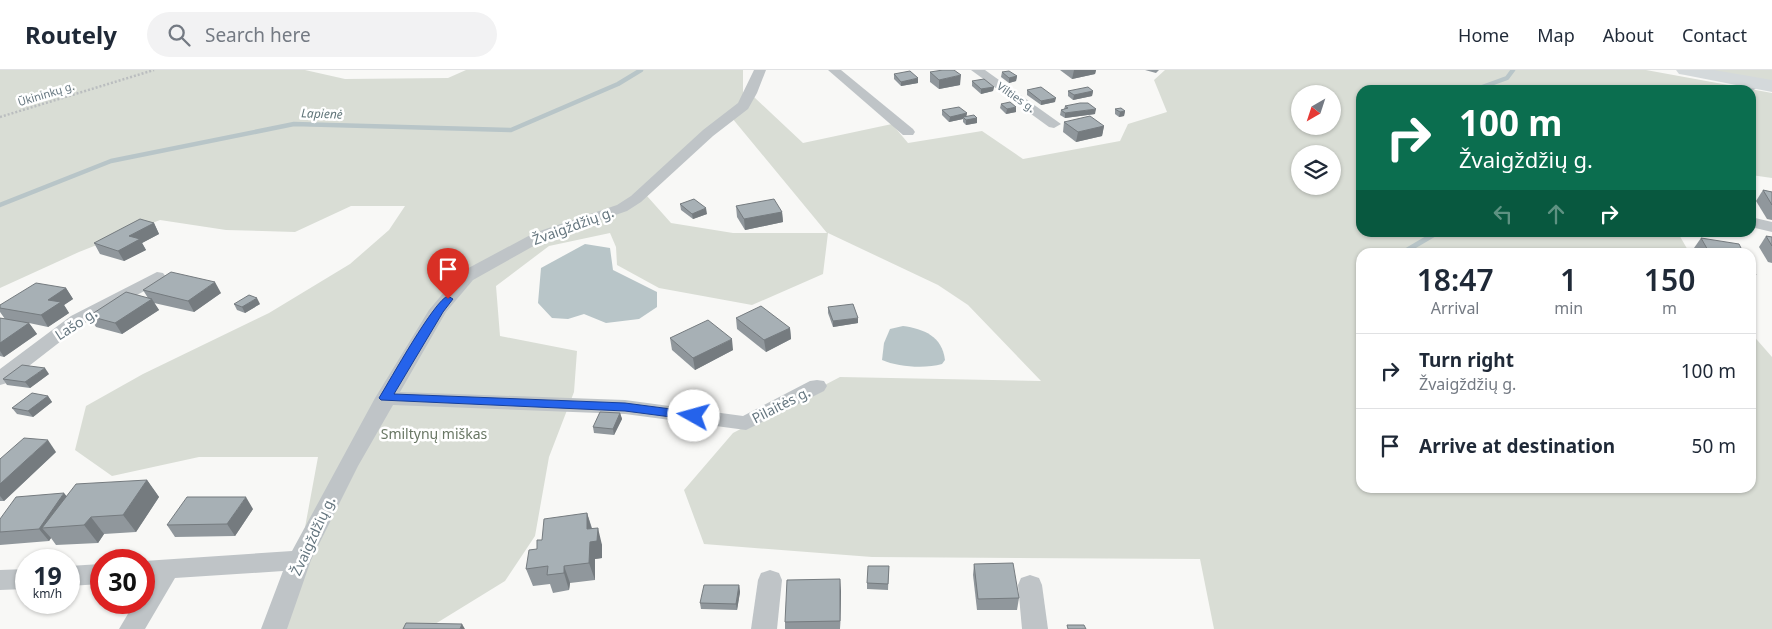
<!DOCTYPE html>
<meta charset="utf-8">
<style>
:root{--surface:#fff;--page:#f2f2f3;--text:#1f2937;--muted:#747a83;--line:#e0e1e3}
body{margin:0;font-family:"Noto Sans",sans-serif;background:var(--page);color:var(--text);height:100vh;display:flex;flex-direction:column;font-size:19px;white-space:nowrap}
*{box-sizing:border-box;margin:0}
p{font-size:16px;color:var(--muted)}
.icon{flex:none;width:28px;height:28px;fill:none;stroke:currentColor;stroke-width:2;stroke-linecap:round;stroke-linejoin:round}
.map{position:relative;flex:1;overflow:hidden}
.panel{position:absolute;left:1356px;top:178px;width:400px;height:245px;display:flex;flex-direction:column;background:var(--surface);border-radius:15px;box-shadow:0 1px 4px #0004}
.panel>*{flex:none}
.hud{position:absolute;left:1356px;top:15px;width:400px;height:152px;border-radius:15px;box-shadow:0 1px 4px #0004;background:#0b6e4f;color:#fff;overflow:hidden}
.needle{width:32px;rotate:219deg}
.fabs{position:absolute;left:1291px;top:15px;display:grid;gap:10px}
.fabs a{display:grid;place-items:center;width:50px;height:50px;border-radius:50%;background:var(--surface);box-shadow:0 1px 4px #0004;font-size:25px}
.speed{position:absolute;left:15px;top:479px;display:flex;gap:10px;font-size:25px;font-weight:700;text-align:center}
.speed>*{display:grid;place-content:center;width:65px;height:65px;border-radius:50%;background:var(--surface);box-shadow:0 1px 4px #0004;line-height:1}
.speed small{font-size:12px;font-weight:400}
.speed .limit{border:8px solid #d22;background:#fff;color:#111}
.pin{position:absolute;display:grid;place-items:center;width:42px;height:42px;color:#fff;margin:-51px -21px;border-radius:50% 50% 50% 0;rotate:-45deg;box-shadow:0 0 5px #0007}
.pin .icon{rotate:45deg}
.me{position:absolute;width:55px;margin:-28px;rotate:277deg;stroke-linejoin:round;filter:drop-shadow(0 0 4px #0008)}
.turn{display:flex;align-items:center;gap:18px;height:105px;padding:0 20px;font-size:22px}
.turn .icon{width:65px;height:65px;stroke-width:2.5}
.turn b{display:block;font-size:35px;line-height:42px}
.lanes{display:flex;align-items:center;height:48px;padding:0 20px;background:#0003;justify-content:center;gap:25px;direction:ltr}
.lanes .off{opacity:.35}
.eta{display:flex;justify-content:space-evenly;align-items:center;height:85px;text-align:center}
.eta b{font-size:30px;font-weight:600;line-height:35px}
ul{padding:0;list-style:none}
li{display:flex;align-items:center;gap:15px;height:75px;padding:0 20px;border-top:1px solid var(--line)}
li div{flex:1}
li b{display:block;font-size:19px}
li em{font-style:normal}
header{display:flex;align-items:center;gap:30px;box-sizing:border-box;height:70px;padding:0 25px;background:var(--surface);border-bottom:1px solid var(--line)}
header strong{font-size:24px}
nav{display:flex;gap:28px;margin-inline-start:auto;font-size:18px}
.search{width:350px;height:45px;background:var(--page);display:flex;align-items:center;gap:12px;box-sizing:border-box;padding:0 18px;border-radius:28px;color:var(--muted);font-size:19px}
.map>svg:first-child{display:block}
</style>
<header>
<strong>Routely</strong>
<div class="search"><svg class="icon" aria-label="search" viewBox="0 0 24 24"><circle cx="10" cy="10" r="6"/><path d="M15 15l6 6"/></svg>Search here</div>
<nav><a>Home</a><a>Map</a><a>About</a><a>Contact</a></nav>
</header>
<div class="map">
<svg width="1772" height="559" viewBox="0 0 1772 559">
<rect width="100%" height="100%" fill="#f8f8f6"/>
<g fill="#d9ddd5" fill-rule="evenodd">
<path d="M 0,0 L 305,0 L 345,9 L 448,8 L 466,0 L 743,0 L 743,30 L 647,126 L 671,153 L 733,163 L 827,163 L 732,48 L 754,27 L 803,73 L 892,54 L 908,73 L 982,61 L 1023,89 L 1120,71 L 1128,54 L 1167,42 L 1154,10 L 1165,0 L 1646,0 L 1772,23 L 1772,108 L 1751,105 L 1751,20 L 1361,20 L 1361,162 L 1678,163 L 1689,182 L 1361,182 L 1361,418 L 1751,418 L 1751,263 L 1772,287 L 1772,559 L 1214,559 L 1200,489 L 872,487 L 704,474 L 684,420 L 733,363 L 840,307 L 1041,311 L 968,235 L 938,215 L 828,163 L 823,204 L 752,235 L 659,218 L 617,195 L 616,177 L 610,163 L 549,176 L 496,216 L 500,266 L 577,281 L 574,322 L 549,387 L 535,466 L 505,511 L 427,559 L 274,559 L 299,490 L 318,387 L 199,387 L 112,406 L 75,380 L 86,336 L 143,304 L 269,243 L 350,194 L 389,160 L 405,136 L 351,136 L 295,162 L 226,160 L 160,150 L 79,182 L 0,218 ZM 1300,24 L 1332,24 L 1332,56 L 1300,56 ZM 1300,84 L 1332,84 L 1332,116 L 1300,116 Z"/>
<polygon points="1702,0 1772,0 1772,13"/>
</g>
<g fill="#b8c5c8">
<polygon points="585,174 610,178 613,200 657,222 657,237 639,249 606,253 584,244 568,249 552,248 538,233 541,198"/>
<path d="M 903,256 C 924,259 942,266 945,290 L 942,294 C 925,299 898,297 882,290 L 884,273 L 890,259 Z"/>
</g>
<g fill="none" stroke-linecap="round" stroke-linejoin="round">
<g stroke="#b8c5c8" stroke-width="4.5">
<polyline points="1474,20 1507,8 1513,0"/>
<polyline points="0,135 111,91 294,54 511,60 618,14 641,0"/>
</g>
<polyline stroke="#b8c5c8" stroke-width="5" points="1404,182 1438,162"/>
<polyline stroke="#babdbf" stroke-width="2.5" stroke-dasharray="2 2" stroke-linecap="butt" points="0,47 154,0"/>
<g fill="#bfc4c7" fill-rule="evenodd">
<polygon points="754,0 766,0 757,23 748,39 713,66 641,132 627,141 546,169 473,210 446,242 400,322 625,330 743,346 810,311 817,310 824,311 827,316 824,321 746,360 625,344 393,335 358,396 311,490 287,559 261,559 283,501 175,508 145,559 119,559 135,532 144,532 144,518 148,510 144,511 144,491 292,481 375,328 429,240 461,202 534,163 617,135 631,126 703,60 738,33"/>
<polygon points="828,0 841,0 913,59 915,62 913,65 903,65"/>
<polygon points="971,0 985,0 1061,54 1054,58 1049,57"/>
<polygon points="1753,8 1757,9 1759,16 1751,22 1704,20 1710,16 1745,15 1749,9"/>
<polygon points="1751,147 1772,152 1772,162 1751,157"/>
<polygon points="157,202 163,203 166,207 163,211 83,254 7,313 0,315 0,299 71,246"/>
<polygon points="101,494 101,514 69,516 69,496"/>
<polygon points="26,499 26,519 0,520 0,500"/>
<polygon points="770,500 779,503 782,510 777,559 751,559 758,510 761,503"/>
<polygon points="1030,505 1039,508 1042,515 1048,559 1022,559 1018,515 1021,508"/>
</g>
<polygon fill="#d4d9db" fill-rule="evenodd" points="1676,0 1714,0 1772,10 1772,22 1685,5 1679,4"/>
</g>
<g fill="#90979c">
<polygon points="1060,0 1096,0 1095,4 1072,9"/>
<polygon points="1145,0 1159,0 1156,3"/>
<polygon points="930,2 960,15 939,19 930,12"/>
<polygon points="1002,2 1017,6 1016,11 1009,13 1001,7"/>
<polygon points="894,4 918,13 901,16 894,9"/>
<polygon points="972,11 994,17 993,21 981,24 972,16"/>
<polygon points="1027,20 1055,32 1041,35 1027,25"/>
<polygon points="1068,21 1093,21 1092,26 1073,30 1068,26"/>
<polygon points="1001,34 1016,42 1006,44 1000,38"/>
<polygon points="1065,36 1095,44 1065,48 1060,45 1061,40 1064,39"/>
<polygon points="1115,39 1125,41 1124,46 1119,47 1115,44"/>
<polygon points="942,40 967,43 966,46 977,48 977,53 966,55 963,52 963,49 949,52 942,45"/>
<polygon points="1064,52 1104,56 1102,66 1076,72 1063,62"/>
<polygon points="1763,120 1772,122 1772,150 1767,149 1756,131"/>
<polygon points="680,134 707,144 693,149 681,140"/>
<polygon points="736,136 782,142 783,152 745,160 737,147"/>
<polygon points="154,153 159,164 142,173 146,180 124,191 100,184 94,173"/>
<polygon points="1766,166 1772,167 1772,193 1768,192 1759,177"/>
<polygon points="1701,168 1743,182 1696,182 1694,178"/>
<polygon points="1751,196 1756,205 1751,213"/>
<polygon points="66,218 73,229 64,235 69,243 48,257 29,253 37,264 4,287 0,286 0,248 18,251 5,249 0,242 0,235"/>
<polygon points="143,220 221,223 194,242 154,233 159,240 122,264 96,257 89,246 148,228"/>
<polygon points="234,234 260,234 245,243 237,240"/>
<polygon points="828,237 858,253 833,257 828,243"/>
<polygon points="736,248 790,258 791,269 766,282 737,259"/>
<polygon points="670,268 733,280 695,300 672,280"/>
<polygon points="49,304 30,318 7,315 3,309"/>
<polygon points="48,326 52,332 33,347 17,344 12,338"/>
<polygon points="620,343 622,349 614,365 594,363 593,357"/>
<polygon points="56,382 4,431 0,431 0,389"/>
<polygon points="147,410 159,427 136,462 104,464 98,473 56,475 51,468 49,471 0,475 0,449 67,426"/>
<polygon points="253,439 235,466 175,467 167,455"/>
<polygon points="587,443 592,458 602,475 602,488 595,489 595,510 570,513 569,520 553,523 550,514 533,516 526,499 542,470"/>
<polygon points="974,494 1019,528 1017,540 977,540 973,505"/>
<polygon points="889,496 888,520 867,519 867,513"/>
<polygon points="739,515 740,522 737,540 701,539 700,533"/>
<polygon points="841,521 840,559 785,559 785,552"/>
</g>
<g fill="#757b7f">
<polygon points="1074,0 1096,0 1095,4 1072,9"/>
<polygon points="961,5 960,15 939,19 939,10"/>
<polygon points="1017,6 1016,11 1009,13 1009,8"/>
<polygon points="918,8 918,13 901,16 901,12"/>
<polygon points="994,17 993,21 981,24 981,19"/>
<polygon points="1093,21 1092,26 1073,30 1074,25"/>
<polygon points="1056,28 1055,32 1041,35 1041,31"/>
<polygon points="1016,37 1016,42 1006,44 1007,39"/>
<polygon points="1096,39 1095,44 1065,48 1065,43"/>
<polygon points="1125,41 1124,46 1119,47 1120,42"/>
<polygon points="967,43 966,48 963,47 963,49 949,52 950,47"/>
<polygon points="977,48 977,53 966,55 966,50"/>
<polygon points="1104,56 1102,66 1076,72 1078,62"/>
<polygon points="706,138 707,144 693,149 692,144"/>
<polygon points="782,142 783,152 745,160 744,149"/>
<polygon points="154,153 159,164 142,173 146,180 124,191 118,181 129,166"/>
<polygon points="215,212 221,223 194,242 188,231"/>
<polygon points="66,218 73,229 64,235 69,243 48,257 41,245 48,230"/>
<polygon points="257,228 260,234 245,243 242,237"/>
<polygon points="152,229 159,240 122,264 115,253"/>
<polygon points="858,248 858,253 833,257 833,251"/>
<polygon points="29,253 37,264 4,287 0,281 0,273"/>
<polygon points="790,258 791,269 766,282 764,270"/>
<polygon points="732,269 733,280 695,300 693,288"/>
<polygon points="45,298 49,304 30,318 25,312"/>
<polygon points="48,326 52,332 33,347 28,341"/>
<polygon points="620,343 622,349 614,365 613,359"/>
<polygon points="48,370 56,382 4,431 0,426 0,414"/>
<polygon points="147,410 159,427 136,462 123,445"/>
<polygon points="64,423 74,435 42,458 51,468 49,471 39,459"/>
<polygon points="246,427 253,439 235,466 227,454"/>
<polygon points="587,443 592,460 598,458 602,475 602,488 595,489 595,510 589,493 587,459"/>
<polygon points="91,447 104,464 98,473 84,455"/>
<polygon points="564,496 570,513 569,520 564,503"/>
<polygon points="840,509 841,521 840,559"/>
<polygon points="739,515 740,522 737,540 736,534"/>
<polygon points="462,554 465,559 460,559"/>
</g>
<g fill="#a7b0b5" stroke="#757b7f">
<polygon points="943,0 954,0 961,5 939,10 930,2"/>
<polygon points="910,1 918,8 901,12 894,4"/>
<polygon points="1009,1 1017,6 1009,8 1002,2"/>
<polygon points="984,9 994,17 981,19 972,11"/>
<polygon points="1041,17 1056,28 1041,31 1027,20"/>
<polygon points="1088,17 1093,21 1074,25 1068,21"/>
<polygon points="1010,32 1016,37 1007,39 1001,34"/>
<polygon points="1080,33 1088,33 1096,39 1065,43 1061,40 1068,38 1065,36"/>
<polygon points="959,37 967,43 950,47 942,40"/>
<polygon points="1121,38 1125,41 1120,42 1115,39"/>
<polygon points="974,45 977,48 966,50 963,47"/>
<polygon points="1090,46 1104,56 1078,62 1064,52"/>
<polygon points="1763,120 1772,122 1772,135"/>
<polygon points="694,129 706,138 692,144 680,134"/>
<polygon points="774,129 782,142 744,149 736,136"/>
<polygon points="140,149 154,153 129,166 140,169 118,181 94,173"/>
<polygon points="1766,166 1772,167 1772,176"/>
<polygon points="1701,168 1739,174 1743,182 1709,182"/>
<polygon points="1751,196 1756,205 1751,204"/>
<polygon points="171,202 215,212 188,231 143,220"/>
<polygon points="36,213 66,218 48,230 61,232 41,245 0,238 0,235"/>
<polygon points="126,222 152,229 115,253 89,246"/>
<polygon points="249,225 257,228 242,237 234,234"/>
<polygon points="853,234 858,248 833,251 828,237"/>
<polygon points="761,236 790,258 764,270 736,248"/>
<polygon points="0,248 29,253 0,273"/>
<polygon points="708,250 732,269 693,288 670,268"/>
<polygon points="22,295 45,298 25,312 3,309"/>
<polygon points="32,323 48,326 28,341 12,338"/>
<polygon points="600,342 620,343 613,359 593,357"/>
<polygon points="24,368 48,370 0,414 0,389"/>
<polygon points="147,410 123,445 91,447 84,455 42,458 76,414"/>
<polygon points="64,423 39,459 0,462 0,449 16,427"/>
<polygon points="187,427 246,427 227,454 167,455"/>
<polygon points="587,443 587,459 598,458 597,471 590,472 589,493 564,496 564,503 547,505 548,496 526,499 529,480 537,479 537,470 542,470 544,449"/>
<polygon points="1013,493 1019,528 978,529 974,494"/>
<polygon points="868,496 889,496 888,514 867,513"/>
<polygon points="840,509 840,551 785,552 787,510"/>
<polygon points="704,515 739,515 736,534 700,533"/>
<polygon points="406,553 462,554 460,559 403,559"/>
<polygon points="1067,555 1084,555 1086,559 1068,559"/>
</g>
<path fill="#2563eb" stroke="#184099" d="M 448,226 L 453,229 L 443,242 L 394,324 L 625,333 L 694,342 L 701,346 L 694,350 L 625,341 L 381,330 L 379,328 C 389,312 435,229 448,226 Z"/>
<g text-anchor="middle" stroke-width="5" stroke-linejoin="round" paint-order="stroke">
<g font-size="11" fill="#65767f" stroke="#fff">
<text transform="translate(46 24) rotate(-17)" y="4">Ūkininkų g.</text>
<text transform="translate(1016 27) rotate(35)" y="4">Vilties g.</text>
</g>
<g font-size="12" font-style="italic" fill="#607579" stroke="#fff">
<text transform="translate(322 44) rotate(2)" y="4">Lapienė</text>
</g>
<g font-size="14" fill="#65767f" stroke="#fff">
<text transform="translate(573 156) rotate(-20)" y="5">Žvaigždžių g.</text>
<text transform="translate(76 254) rotate(-33)" y="5">Lašo g.</text>
<text transform="translate(781 335) rotate(-27)" y="5">Pilaitės g.</text>
<text transform="translate(313 466) rotate(-65)" y="5">Žvaigždžių g.</text>
</g>
<g font-size="14" fill="#697764" stroke="#fff">
<text x="434" y="369">Smiltynų miškas</text>
</g>
</g>
</svg>
<div class="fabs">
<a><svg class="needle" viewBox="-14 -14 28 28"><path d="M0-13l5 13h-10z" fill="#e53935"/><path d="M0 13l5-13h-10z" fill="#747a83"/></svg></a>
<a><svg class="icon" aria-label="layers" viewBox="0 0 24 24"><path d="M12 4l9 5-9 5-9-5zM3 14l9 5 9-5"/></svg></a>
</div>
<div class="speed"><div>19<small>km/h</small></div><div class="limit">30</div></div>
<div class="pin" style="left:448px;top:229px;background:#d93025"><svg class="icon" aria-label="arrive" viewBox="0 0 24 24"><path d="M6 21V4h12l-3 4 3 4H6"/></svg></div>
<svg class="me" style="left:694px;top:346px" viewBox="-20 -20 40 40"><circle r="19" fill="#fff"/><path d="M0-13L10 11 0 6-10 11z" fill="#2563eb"/></svg>
<div class="hud">
<div class="turn"><svg class="icon" aria-label="right" viewBox="0 0 24 24"><path d="M7 20v-9h11M14 6l5 5-5 5"/></svg><div><b>100 m</b>Žvaigždžių g.</div></div>
<div class="lanes"><svg class="icon off" aria-label="left" viewBox="0 0 24 24"><path d="M17 20v-9H6M10 6l-5 5 5 5"/></svg><svg class="icon off" aria-label="ahead" viewBox="0 0 24 24"><path d="M12 20V5M6 11l6-6 6 6"/></svg><svg class="icon" aria-label="right" viewBox="0 0 24 24"><path d="M7 20v-9h11M14 6l5 5-5 5"/></svg></div>
</div>
<section class="panel">
<div class="eta">
<div><b>18:47</b><p>Arrival</p></div>
<div><b>1</b><p>min</p></div>
<div><b>150</b><p>m</p></div>
</div>
<ul>
<li><svg class="icon" aria-label="right" viewBox="0 0 24 24"><path d="M7 20v-9h11M14 6l5 5-5 5"/></svg><div><b>Turn right</b><p>Žvaigždžių g.</p></div><em>100 m</em></li>
<li><svg class="icon" aria-label="arrive" viewBox="0 0 24 24"><path d="M6 21V4h12l-3 4 3 4H6"/></svg><div><b>Arrive at destination</b></div><em>50 m</em></li>
</ul>
</section>
</div>
